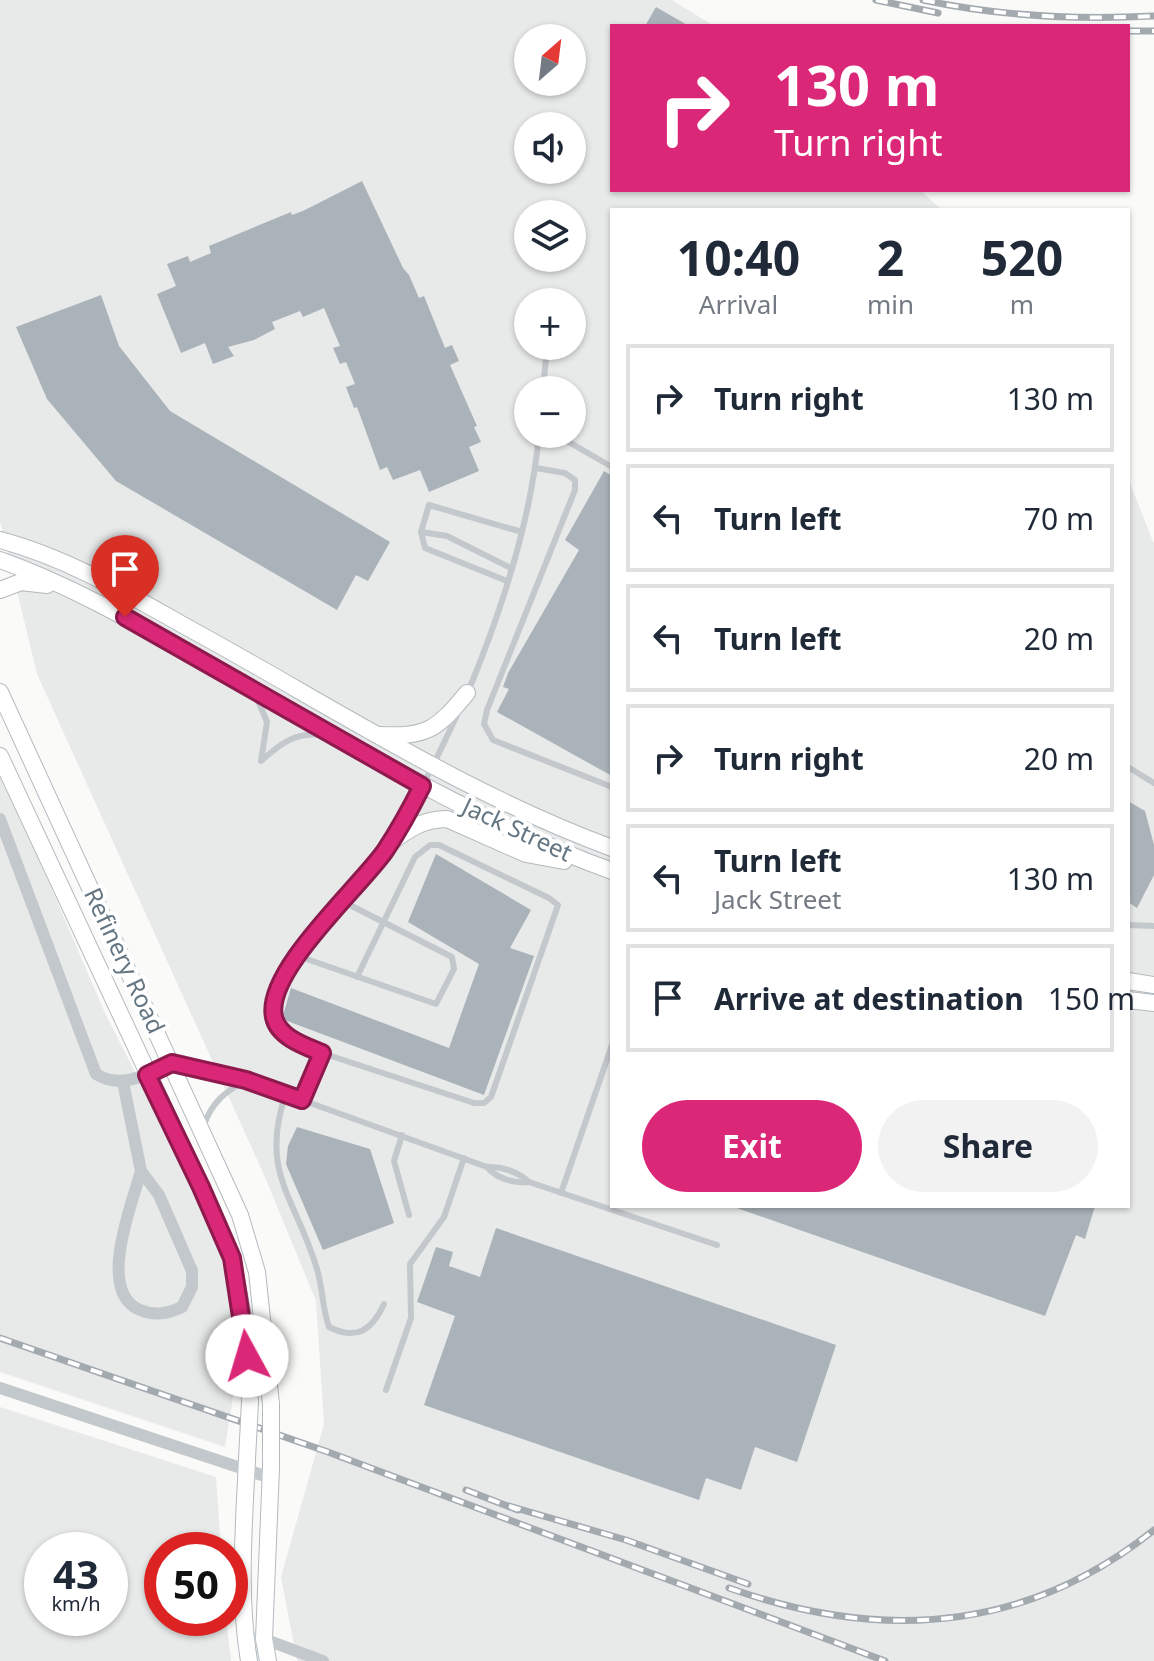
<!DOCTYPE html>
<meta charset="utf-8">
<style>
:root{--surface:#fff;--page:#f2f2f3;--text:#1f2937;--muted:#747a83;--line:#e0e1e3;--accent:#db2777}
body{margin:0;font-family:"Noto Sans",sans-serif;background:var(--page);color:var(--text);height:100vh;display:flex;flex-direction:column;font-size:30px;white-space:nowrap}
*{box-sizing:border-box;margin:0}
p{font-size:26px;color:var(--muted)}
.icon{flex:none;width:44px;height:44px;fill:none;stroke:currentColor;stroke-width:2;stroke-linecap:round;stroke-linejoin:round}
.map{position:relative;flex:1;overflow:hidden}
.sheet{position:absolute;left:610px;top:208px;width:520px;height:1000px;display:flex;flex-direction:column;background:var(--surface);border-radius:0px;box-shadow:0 2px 6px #0004}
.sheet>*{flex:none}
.top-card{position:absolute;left:610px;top:24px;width:520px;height:168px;border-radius:0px;box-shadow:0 2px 6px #0004;background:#db2777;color:#fff;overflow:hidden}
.needle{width:52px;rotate:28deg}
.tools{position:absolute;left:514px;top:24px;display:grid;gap:16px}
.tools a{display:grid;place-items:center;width:72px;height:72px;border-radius:50%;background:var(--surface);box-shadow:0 2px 6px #0004;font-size:40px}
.speed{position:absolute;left:24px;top:1532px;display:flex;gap:16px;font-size:40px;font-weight:700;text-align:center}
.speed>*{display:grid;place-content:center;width:104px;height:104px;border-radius:50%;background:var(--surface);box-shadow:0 2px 6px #0004;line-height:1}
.speed small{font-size:20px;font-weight:400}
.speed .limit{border:12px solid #d22;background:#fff;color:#111}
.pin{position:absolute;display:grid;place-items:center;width:68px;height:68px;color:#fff;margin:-82px -34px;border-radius:50% 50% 50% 0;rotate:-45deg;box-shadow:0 0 8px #0007}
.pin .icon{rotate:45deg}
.me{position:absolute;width:88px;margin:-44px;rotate:354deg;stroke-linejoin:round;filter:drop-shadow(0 0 6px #0008)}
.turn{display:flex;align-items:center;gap:28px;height:168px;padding:0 32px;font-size:36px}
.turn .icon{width:104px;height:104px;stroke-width:2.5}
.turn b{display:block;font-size:56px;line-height:68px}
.eta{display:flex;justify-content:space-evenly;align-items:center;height:136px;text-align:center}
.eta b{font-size:48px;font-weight:700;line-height:56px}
.primary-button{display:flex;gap:16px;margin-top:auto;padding:16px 32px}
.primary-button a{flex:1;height:92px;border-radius:48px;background:var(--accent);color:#fff;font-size:32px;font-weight:700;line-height:92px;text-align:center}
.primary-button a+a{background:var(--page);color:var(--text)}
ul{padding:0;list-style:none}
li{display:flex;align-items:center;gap:24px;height:108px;margin:0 16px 12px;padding:0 16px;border:4px solid var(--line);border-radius:0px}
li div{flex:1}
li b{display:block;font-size:30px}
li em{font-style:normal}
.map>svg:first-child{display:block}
</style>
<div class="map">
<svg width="1154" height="1661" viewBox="0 0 1154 1661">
<rect width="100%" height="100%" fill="#fafaf8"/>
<g fill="#e8e9e9" fill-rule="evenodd">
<path d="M 0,0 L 672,0 L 714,26 L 612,26 L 612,190 L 920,190 L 942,210 L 612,210 L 612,1206 L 1128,1206 L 1128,478 L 1154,544 L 1154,1661 L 297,1661 L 281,1577 L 324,1424 L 316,1301 L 265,1177 L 37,674 L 0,521 ZM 528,38 L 572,38 L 572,82 L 528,82 ZM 528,126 L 572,126 L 572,170 L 528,170 ZM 528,214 L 572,214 L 572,258 L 528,258 ZM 528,302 L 572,302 L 572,346 L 528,346 ZM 528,390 L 572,390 L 572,434 L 528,434 Z"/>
<polygon points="0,769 105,1013 223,1245 237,1373 225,1447 0,1372"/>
<path d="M 0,1407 L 216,1477 L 221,1550 L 162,1550 L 162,1618 L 226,1618 L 231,1661 L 0,1661 ZM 42,1550 L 110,1550 L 110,1618 L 42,1618 Z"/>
</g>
<g fill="#aab3b9">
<polygon points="656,7 689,26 645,26"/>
<polygon points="362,181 403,268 409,275 419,298 424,296 445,348 452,345 459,361 450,365 477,426 474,427 481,442 469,447 479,471 429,492 420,470 393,480 387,467 380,470 357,407 354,408 346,387 355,384 346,362 340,364 333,348 340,346 324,308 303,317 300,311 272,322 275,329 254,340 228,347 234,356 213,364 205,343 181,353 157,294 176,286 167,264 188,256 190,262 211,253 209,246 291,212 292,215 305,210"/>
<polygon points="101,295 119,346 170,411 390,542 368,581 356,575 337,610 116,481 47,399 16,327"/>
<polygon points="604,471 612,476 612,776 497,712 509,689 503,687 508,673 579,550 565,540"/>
<polygon points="1128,801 1145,811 1154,845 1154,875 1137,908 1128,902"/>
<polygon points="436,854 531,910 510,948 534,956 484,1095 282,1019 291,988 449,1048 479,964 408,922"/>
<polygon points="297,1127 370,1149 394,1223 323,1250 286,1164 288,1146"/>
<polygon points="731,1206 1095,1206 1085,1239 1076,1235 1045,1316"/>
<polygon points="496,1228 836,1345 797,1462 755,1447 741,1490 706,1478 699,1500 424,1405 455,1316 417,1302 436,1247 453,1252 449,1266 480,1277"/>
</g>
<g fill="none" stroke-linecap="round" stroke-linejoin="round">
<defs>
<g id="secondary">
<path d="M 0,540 C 68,558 131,596 192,630 C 331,706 463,793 612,848"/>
<path d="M 0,560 C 67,584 129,619 191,654 C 329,731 462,817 612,871"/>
<polyline points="0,590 21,582 47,585"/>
<polyline points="0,692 240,1215 257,1272 271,1404"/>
<path d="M 380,735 C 428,737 437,729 467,693"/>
<polyline points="0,756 201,1187 232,1258 246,1332 250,1402"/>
<path d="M 389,844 C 407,830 423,819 447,819 L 526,854 L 564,861"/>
<polyline points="1128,981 1154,985"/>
<polyline points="1128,1000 1154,1003"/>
<path d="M 247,1459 C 244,1525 238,1596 249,1661"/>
<polyline points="268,1661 264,1639 271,1468"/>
</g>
</defs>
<use href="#secondary" stroke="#b3babf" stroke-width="18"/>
<g stroke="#c3c8cc" stroke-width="6">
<polyline points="543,390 547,346"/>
<polyline points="555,434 612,467"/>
<polyline points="536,468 565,473 575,480 575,490 487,710 484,724 493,740 612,787"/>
<polyline points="421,532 447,536 511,568"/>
<polyline points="507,581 425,548 421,532 429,505 522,532"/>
<path d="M 468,692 C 502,610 531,522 539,434"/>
<path d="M 257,698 L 267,722 L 261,761 C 281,743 295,732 323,735"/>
<polyline points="1128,767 1154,783"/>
<polyline points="397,831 432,768 458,713"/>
<polyline points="1128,925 1154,926"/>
<polyline points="298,956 436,1004 454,969 452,957 342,901"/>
<path d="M 357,977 L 415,857 L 430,845 L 439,845 L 549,898 L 558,905 L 491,1097 L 484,1103 L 474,1103 L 322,1053 C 306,1047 284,1039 275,1023 C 254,980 367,880 389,844"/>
<polyline points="176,1064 246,1080 302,1100 322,1053"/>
<path d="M 286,1093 C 259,1172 295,1197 316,1266 C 323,1286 322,1308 329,1327 C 357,1341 372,1330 384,1304"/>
<path d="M 302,1100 L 487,1167 C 502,1166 518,1172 529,1182 L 717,1245"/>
<path d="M 204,1125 C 212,1102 225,1092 246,1080"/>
<polyline points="402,1135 394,1161 409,1215"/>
<path d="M 487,1167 C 496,1178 514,1184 529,1182"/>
<polyline points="561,1193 612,1045"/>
<polyline points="386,1390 411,1318 410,1264 444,1217 464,1158"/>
</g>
<g stroke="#c3c8cc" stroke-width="12">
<path d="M 0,819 L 96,1074 C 121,1090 148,1074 172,1063"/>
<path d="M 123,1082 L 141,1171 L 159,1195 L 192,1271 L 192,1287 L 182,1307 C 167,1314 155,1316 140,1310 C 96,1292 132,1204 141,1171"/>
<polyline points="0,1388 271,1478"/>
<polyline points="245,1640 264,1639 323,1661"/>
</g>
<use href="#secondary" stroke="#fff" stroke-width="16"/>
<defs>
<g id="rail">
<polyline points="876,0 938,13"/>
<path d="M 923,0 C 998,16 1077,20 1154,16"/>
<polyline points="1128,31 1154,31"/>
<polyline points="0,1338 328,1452 885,1661"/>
<polyline points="466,1490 518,1510"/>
<polyline points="509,1506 626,1540 748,1584"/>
<path d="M 729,1588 C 881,1642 1025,1633 1154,1530"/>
</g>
</defs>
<use href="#rail" stroke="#a2aab0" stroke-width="7"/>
<use href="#rail" stroke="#fff" stroke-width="4" stroke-dasharray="12" stroke-linecap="butt"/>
<defs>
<g id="secondary-bridge">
<polyline points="271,1404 271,1468"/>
<polyline points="247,1459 250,1402"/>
</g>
</defs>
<use href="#secondary-bridge" stroke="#b3babf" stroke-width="18" stroke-linecap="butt"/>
<use href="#secondary-bridge" stroke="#fff" stroke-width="16"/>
</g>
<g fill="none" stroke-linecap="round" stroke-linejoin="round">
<defs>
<path id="route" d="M 125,617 L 422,786 C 411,808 399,830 385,851 C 359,888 264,972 274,1017 C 278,1037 305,1046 322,1053 L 302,1100 L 246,1080 L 172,1063 L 147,1075 L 201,1187 L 232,1258 L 247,1356"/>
</defs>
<use href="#route" stroke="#8e194d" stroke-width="20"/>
<use href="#route" stroke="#db2777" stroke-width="14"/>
</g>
<g text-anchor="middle" stroke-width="8" stroke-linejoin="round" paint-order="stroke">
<g font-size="24" fill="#657683" stroke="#fff">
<text transform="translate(517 830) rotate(25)" y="8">Jack Street</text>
<text transform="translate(124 961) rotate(65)" y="8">Refinery Road</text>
</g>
</g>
</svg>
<div class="tools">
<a><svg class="needle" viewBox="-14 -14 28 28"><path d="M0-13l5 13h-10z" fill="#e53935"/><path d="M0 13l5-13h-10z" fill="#747a83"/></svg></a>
<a><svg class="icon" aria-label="sound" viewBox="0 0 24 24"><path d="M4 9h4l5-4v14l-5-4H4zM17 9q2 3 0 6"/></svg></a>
<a><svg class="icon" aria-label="layers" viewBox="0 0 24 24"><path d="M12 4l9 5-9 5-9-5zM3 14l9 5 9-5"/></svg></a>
<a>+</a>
<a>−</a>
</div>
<div class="speed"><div>43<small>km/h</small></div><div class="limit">50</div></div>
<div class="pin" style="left:125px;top:617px;background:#d93025"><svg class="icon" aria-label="arrive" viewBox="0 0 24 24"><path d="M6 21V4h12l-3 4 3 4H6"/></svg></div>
<svg class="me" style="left:247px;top:1356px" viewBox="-20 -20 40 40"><circle r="19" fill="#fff"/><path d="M0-13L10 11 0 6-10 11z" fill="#db2777"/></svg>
<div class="top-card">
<div class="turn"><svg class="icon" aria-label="right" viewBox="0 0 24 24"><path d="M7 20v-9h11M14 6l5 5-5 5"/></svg><div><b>130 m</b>Turn right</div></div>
</div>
<section class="sheet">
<div class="eta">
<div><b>10:40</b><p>Arrival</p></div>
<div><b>2</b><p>min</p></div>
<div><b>520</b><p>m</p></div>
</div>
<ul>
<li><svg class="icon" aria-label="right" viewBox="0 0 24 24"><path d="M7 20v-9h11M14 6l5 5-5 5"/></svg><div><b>Turn right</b></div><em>130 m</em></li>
<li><svg class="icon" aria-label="left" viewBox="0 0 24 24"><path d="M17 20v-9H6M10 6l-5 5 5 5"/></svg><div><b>Turn left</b></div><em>70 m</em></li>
<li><svg class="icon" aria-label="left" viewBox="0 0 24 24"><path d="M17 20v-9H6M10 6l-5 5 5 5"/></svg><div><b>Turn left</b></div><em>20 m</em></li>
<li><svg class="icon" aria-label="right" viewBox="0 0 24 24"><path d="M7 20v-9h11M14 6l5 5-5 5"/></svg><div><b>Turn right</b></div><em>20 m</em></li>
<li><svg class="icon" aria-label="left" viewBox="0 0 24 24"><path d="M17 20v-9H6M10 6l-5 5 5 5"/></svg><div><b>Turn left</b><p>Jack Street</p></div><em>130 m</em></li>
<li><svg class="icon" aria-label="arrive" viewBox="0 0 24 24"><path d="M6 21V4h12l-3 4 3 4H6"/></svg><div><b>Arrive at destination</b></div><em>150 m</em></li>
</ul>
<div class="primary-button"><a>Exit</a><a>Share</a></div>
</section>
</div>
